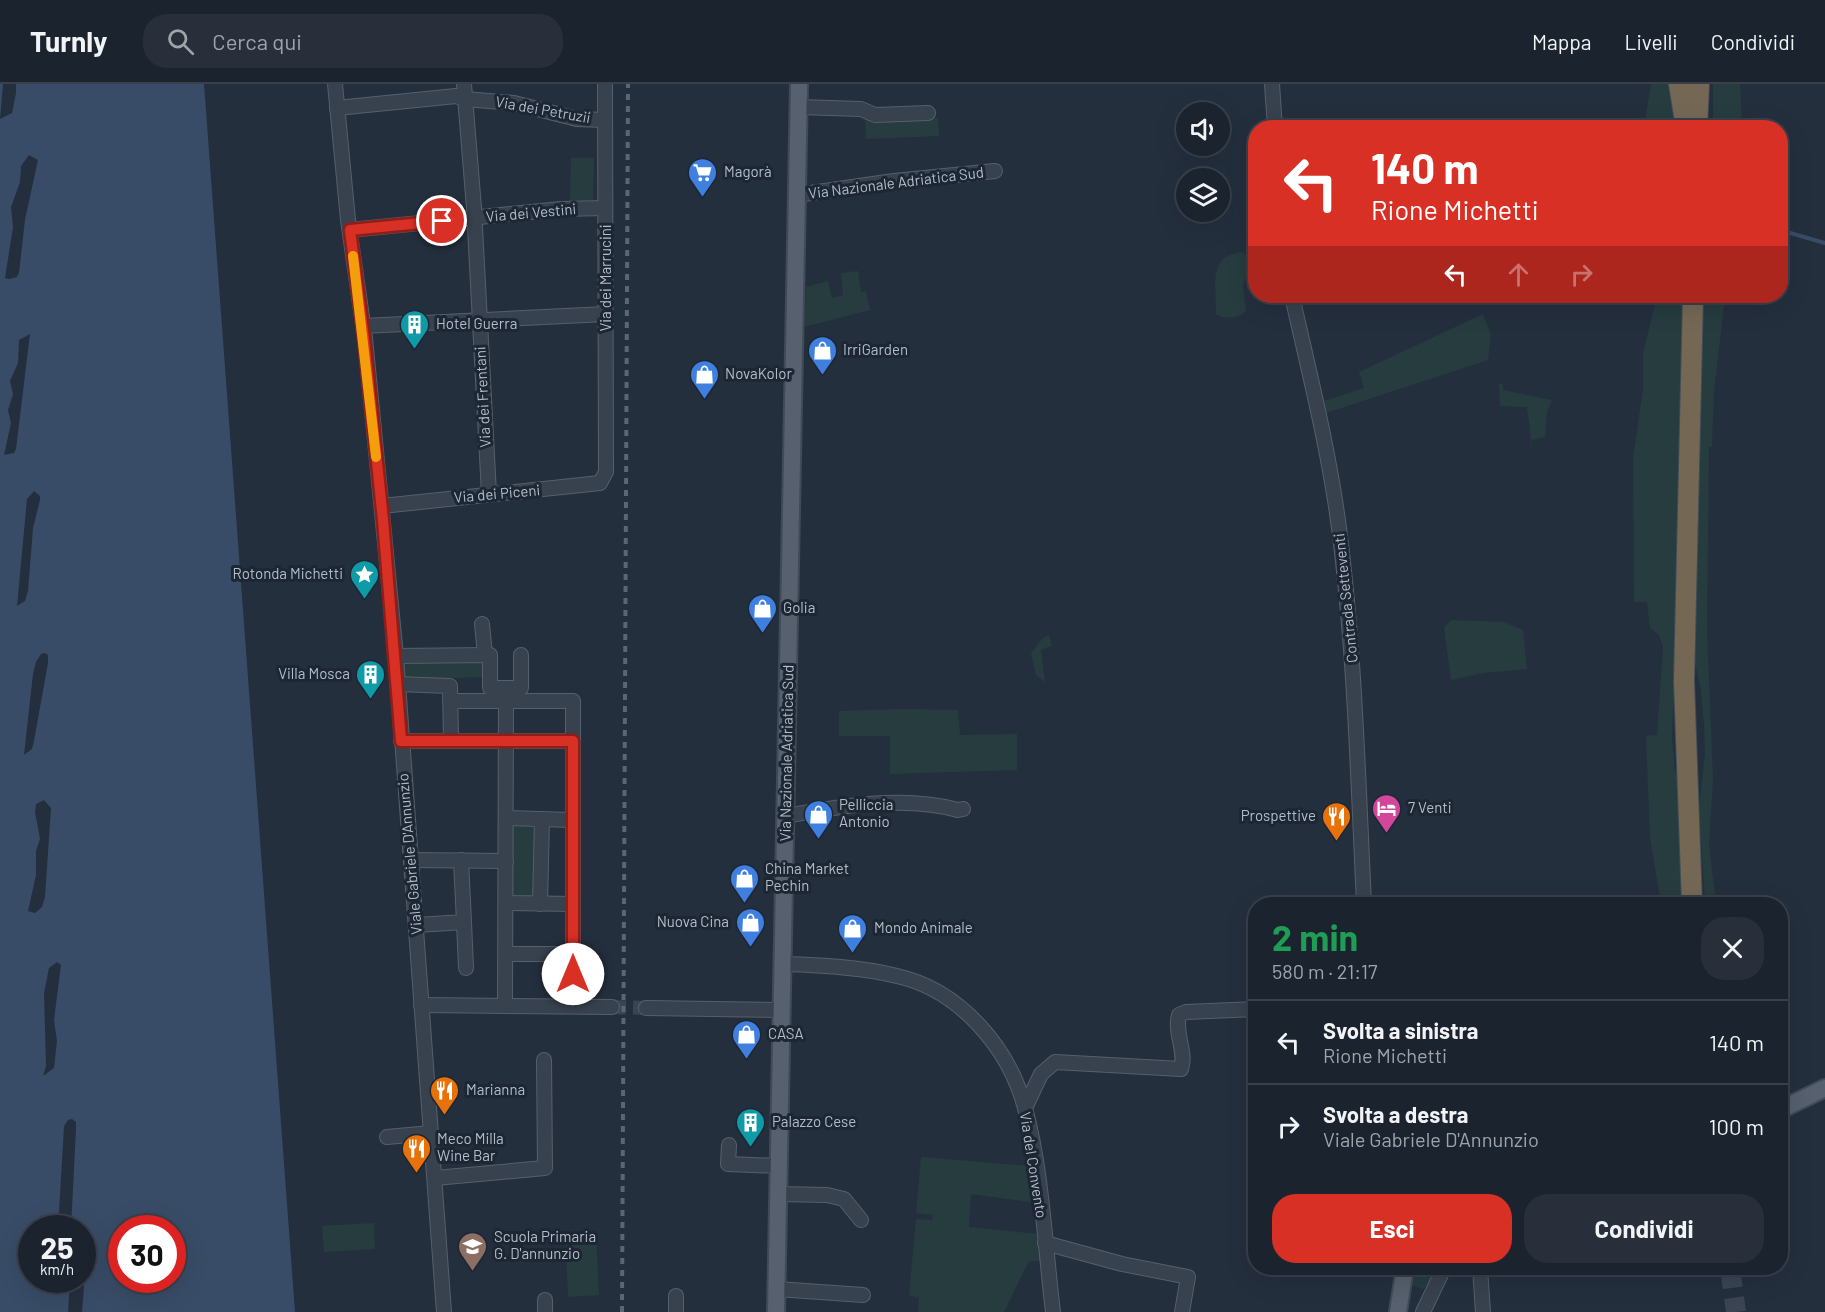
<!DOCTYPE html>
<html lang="it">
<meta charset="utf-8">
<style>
:root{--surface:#1b232e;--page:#282f3a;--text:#f1f3f6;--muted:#a0a4aa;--line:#39404a;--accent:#d93025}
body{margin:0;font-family:Barlow,sans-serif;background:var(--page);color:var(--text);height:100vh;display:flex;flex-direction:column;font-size:22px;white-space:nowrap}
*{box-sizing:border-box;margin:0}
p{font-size:20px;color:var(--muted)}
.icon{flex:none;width:33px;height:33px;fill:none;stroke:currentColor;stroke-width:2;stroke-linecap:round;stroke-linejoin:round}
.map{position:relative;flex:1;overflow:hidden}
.sheet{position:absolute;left:1248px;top:813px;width:540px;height:378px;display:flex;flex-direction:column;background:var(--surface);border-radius:24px;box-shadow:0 6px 24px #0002,0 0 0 2px var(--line)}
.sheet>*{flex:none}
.top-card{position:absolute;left:1248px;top:36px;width:540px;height:183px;border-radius:24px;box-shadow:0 6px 24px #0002,0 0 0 2px var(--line);background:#d93025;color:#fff;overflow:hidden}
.buttons{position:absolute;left:1176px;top:18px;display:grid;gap:12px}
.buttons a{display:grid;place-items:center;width:54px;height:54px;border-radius:50%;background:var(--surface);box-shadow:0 6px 24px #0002,0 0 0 2px var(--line);font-size:30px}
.speed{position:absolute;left:18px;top:1131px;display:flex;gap:12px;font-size:30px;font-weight:700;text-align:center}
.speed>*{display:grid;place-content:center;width:78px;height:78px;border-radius:50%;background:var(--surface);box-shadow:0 6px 24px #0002,0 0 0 2px var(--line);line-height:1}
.speed small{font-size:15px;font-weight:400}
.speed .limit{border:9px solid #d22;background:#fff;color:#111}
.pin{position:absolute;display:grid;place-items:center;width:51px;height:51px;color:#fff;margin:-26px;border:3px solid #fff;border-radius:50%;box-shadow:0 2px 6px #0007}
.me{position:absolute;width:66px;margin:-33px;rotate:0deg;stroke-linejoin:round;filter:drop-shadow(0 0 4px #0008)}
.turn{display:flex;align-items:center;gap:21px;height:126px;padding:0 24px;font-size:27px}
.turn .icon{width:78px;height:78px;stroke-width:2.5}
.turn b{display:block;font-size:42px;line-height:51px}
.lanes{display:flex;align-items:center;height:57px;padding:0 24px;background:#0003;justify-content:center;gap:30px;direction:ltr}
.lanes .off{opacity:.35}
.round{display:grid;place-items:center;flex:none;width:63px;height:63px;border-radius:24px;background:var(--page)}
.overview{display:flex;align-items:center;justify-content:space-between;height:102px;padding:0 24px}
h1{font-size:36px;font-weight:700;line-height:45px;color:#1e9e55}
.action{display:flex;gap:12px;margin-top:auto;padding:12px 24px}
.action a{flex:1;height:69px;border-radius:24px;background:var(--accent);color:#fff;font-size:24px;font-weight:700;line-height:69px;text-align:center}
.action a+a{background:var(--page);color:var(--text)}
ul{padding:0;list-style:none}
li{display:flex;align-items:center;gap:18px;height:84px;padding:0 24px;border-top:2px solid var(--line)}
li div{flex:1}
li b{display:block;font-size:22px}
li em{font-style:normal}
header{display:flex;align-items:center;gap:36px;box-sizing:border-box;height:84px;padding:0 30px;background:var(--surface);border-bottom:2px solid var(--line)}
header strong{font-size:28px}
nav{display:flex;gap:33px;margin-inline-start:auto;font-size:21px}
.search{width:420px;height:54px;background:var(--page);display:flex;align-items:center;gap:15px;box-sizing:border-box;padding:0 21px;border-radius:24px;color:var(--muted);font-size:22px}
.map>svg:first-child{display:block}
</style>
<header>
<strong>Turnly</strong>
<div class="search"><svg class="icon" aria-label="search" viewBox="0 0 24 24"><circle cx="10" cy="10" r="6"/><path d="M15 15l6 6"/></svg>Cerca qui</div>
<nav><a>Mappa</a><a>Livelli</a><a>Condividi</a></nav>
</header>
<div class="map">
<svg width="1825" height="1228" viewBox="0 0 1825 1228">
<rect width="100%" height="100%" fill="#242f3e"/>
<g fill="#263c3f">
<polygon points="1651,0 1674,0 1681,43 1644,44"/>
<polygon points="1713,0 1740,0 1742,43 1713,43"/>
<polygon points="938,34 939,52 866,55 865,35"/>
<polygon points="571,74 594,74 593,117 570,117"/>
<path d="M 1243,168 L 1250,177 L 1243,202 L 1246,227 C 1237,235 1227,236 1216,230 C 1217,205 1206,171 1243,168 Z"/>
<polygon points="858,187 861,208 866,208 870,226 804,243 806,203 828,197 832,214 843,211 841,189"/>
<polygon points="1657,212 1682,212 1686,276 1679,585 1674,609 1672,654 1675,687 1681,705 1686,820 1661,820 1650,754 1646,652 1657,651 1663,563 1659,551 1650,544 1647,518 1634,518 1633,374 1643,305 1643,269"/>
<polygon points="1702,212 1725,212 1714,308 1712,363 1709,363 1707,547 1713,695 1709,761 1716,820 1705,820 1699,723 1705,670 1704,641 1701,607 1694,574"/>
<polygon points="1483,230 1491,251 1488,276 1326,329 1324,317 1364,304 1359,288"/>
<polygon points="1499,299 1503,300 1503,306 1552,316 1547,328 1545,353 1532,356 1532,365 1527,323 1500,322"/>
<polygon points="1451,536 1503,538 1523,546 1527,585 1483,589 1451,596 1444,543"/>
<polygon points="1049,551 1052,562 1041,566 1045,598 1036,591 1031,569 1042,555"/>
<polygon points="482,575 483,593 404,596 403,578"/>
<polygon points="903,625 958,626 960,651 1017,650 1017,686 890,690 890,652 839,652 839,627"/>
<polygon points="513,741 538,741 538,818 512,818"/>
<polygon points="921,1073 1030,1082 1036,1119 971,1110 969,1143 1039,1150 1042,1177 1029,1177 1004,1228 918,1228 919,1214 909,1211 916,1135 932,1136 933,1131 916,1129"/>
<polygon points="374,1139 375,1165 324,1168 322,1142"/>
<polygon points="596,1148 599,1211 568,1213 565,1149"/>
<polygon points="1413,1184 1434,1184 1429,1199 1423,1205 1410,1201"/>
</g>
<path fill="#394c67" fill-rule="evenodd" d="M 0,0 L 204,0 L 295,1228 L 0,1228 ZM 32,1144 L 82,1144 L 82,1196 L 32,1196 ZM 122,1144 L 172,1144 L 172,1196 L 122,1196 Z"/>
<g fill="#242f3e">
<polygon points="3,0 16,0 16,9 12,29 0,35"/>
<polygon points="29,71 38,76 25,136 19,189 17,193 9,195 5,194 13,143 11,123 20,98 21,82"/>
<polygon points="30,250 16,365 14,369 4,371 11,339 8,326 13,310 10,297 18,279 19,256"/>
<polygon points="34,407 40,412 40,416 33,444 28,507 25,517 17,522 27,415"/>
<polygon points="45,569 48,571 48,579 34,657 32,665 24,671 33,590 36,578 41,570"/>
<polygon points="44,716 51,724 45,813 42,823 35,829 28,827 36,791 36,767 40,755 35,728 36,720"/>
<polygon points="57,878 61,881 54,936 57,957 54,984 43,992 46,982 44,909 49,884"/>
<polygon points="72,1035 76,1038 76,1045 71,1144 58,1144 64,1042 68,1036"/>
<polygon points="82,1195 84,1203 82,1228 68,1228 70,1197"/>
</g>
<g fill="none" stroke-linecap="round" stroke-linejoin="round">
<polyline stroke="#394c67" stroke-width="4" points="1780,146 1825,159"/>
<polyline stroke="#3a4453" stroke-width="14" stroke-dasharray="14 7" stroke-linecap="butt" points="612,923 646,924"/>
<polyline stroke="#3a4453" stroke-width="20" stroke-dasharray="20 10" stroke-linecap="butt" points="1730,1184 1736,1228"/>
<defs>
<g id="minor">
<polyline points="335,0 348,136 365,254 396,572 444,1228"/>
<polyline points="464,0 474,124 489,410"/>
<polyline points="1272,0 1275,44"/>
<polyline points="799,23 861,25 875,31 928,29"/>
<polyline points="337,24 456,12 465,15 514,19 577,35 605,36"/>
<polyline points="797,111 894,97 995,87"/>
<polyline points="350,146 561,125 605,124"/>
<path d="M 1292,212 C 1309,288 1329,366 1339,444 C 1355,569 1358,695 1364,820"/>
<polyline points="363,242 606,230"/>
<polyline points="382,422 600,399 606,388 605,0"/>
<polyline points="482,540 485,571"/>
<polyline points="396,572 490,571 490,604 521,604 521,571"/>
<polyline points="397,600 450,602 451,656"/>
<polyline points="450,617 573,617 573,922"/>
<polyline points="401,657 573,657"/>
<path d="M 786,732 C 840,722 904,711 958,726 L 963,725"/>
<polyline points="507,734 571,736"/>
<polyline points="411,776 506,777"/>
<polyline points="506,819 573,820"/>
<polyline points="540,820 542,735"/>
<polyline points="464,838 466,884"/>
<polyline points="417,841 464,838 461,776"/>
<polyline points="506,870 573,870"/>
<path d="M 783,880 C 821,881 861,883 897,892 C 960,906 1009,964 1025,1024 C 1042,1086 1045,1163 1053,1228"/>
<polyline points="421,921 612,923"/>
<polyline points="505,922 506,617"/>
<polyline points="646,924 782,926"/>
<path d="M 1025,1024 L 1041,990 L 1055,978 L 1181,985 C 1187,968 1174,950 1179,931 L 1186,928 L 1256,925"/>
<polyline points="387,1053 431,1049"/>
<polyline points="729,1061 728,1080 779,1082"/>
<polyline points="435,1094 545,1084 544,976"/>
<polyline points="778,1110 827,1111 844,1115 861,1136"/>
<polyline points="1045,1159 1122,1180 1188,1193 1182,1228"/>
<polyline points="1480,1184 1483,1228"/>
<polyline points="777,1205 863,1211"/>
<polyline points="676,1212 676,1228"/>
<polyline points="545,1228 545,1216"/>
<polyline points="1423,1228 1444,1184"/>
</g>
<g id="major">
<polyline points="1780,1026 1825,1004"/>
<polyline points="776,1228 799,0"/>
<polyline points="1398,1228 1405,1184"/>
</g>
<g id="highway">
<polyline points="1679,0 1686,44"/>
<polyline points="1697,44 1699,0"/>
<polyline points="1692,820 1684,597 1693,212"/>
</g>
</defs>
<use href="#minor" stroke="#565f6c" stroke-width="16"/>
<use href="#major" stroke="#414a57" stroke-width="20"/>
<use href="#highway" stroke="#434c59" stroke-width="22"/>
<use href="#minor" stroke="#38414e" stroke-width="14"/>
<use href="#major" stroke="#56606e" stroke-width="16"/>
<use href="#highway" stroke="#746855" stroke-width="20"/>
<polyline stroke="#5a6575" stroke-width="4" stroke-dasharray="6 6" stroke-linecap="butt" points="622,1228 628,0"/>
</g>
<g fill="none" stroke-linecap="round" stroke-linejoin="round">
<defs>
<polyline id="route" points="442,137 350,146 364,254 383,436 401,657 573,657 573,890"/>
</defs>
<use href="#route" stroke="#8d1f18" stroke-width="15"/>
<use href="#route" stroke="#d93025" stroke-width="10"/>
<polyline stroke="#f59e0b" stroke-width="10" points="353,172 376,373"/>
</g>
<defs>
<symbol id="supermarket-pin" viewBox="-11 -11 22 30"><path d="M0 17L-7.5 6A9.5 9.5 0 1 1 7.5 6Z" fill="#3f7fe0" stroke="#1d2633"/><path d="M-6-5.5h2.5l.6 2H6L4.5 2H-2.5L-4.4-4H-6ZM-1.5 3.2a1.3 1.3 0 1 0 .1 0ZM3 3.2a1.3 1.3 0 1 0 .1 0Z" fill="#fff"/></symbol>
<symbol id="building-pin" viewBox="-11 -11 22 30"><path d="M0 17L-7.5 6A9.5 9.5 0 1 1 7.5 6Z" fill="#0f9aa8" stroke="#1d2633"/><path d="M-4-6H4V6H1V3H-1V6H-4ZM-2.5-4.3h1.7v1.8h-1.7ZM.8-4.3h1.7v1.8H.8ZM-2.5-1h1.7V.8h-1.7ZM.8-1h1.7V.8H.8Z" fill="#fff"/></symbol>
<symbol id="shop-pin" viewBox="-11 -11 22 30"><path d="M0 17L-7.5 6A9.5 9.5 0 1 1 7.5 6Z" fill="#3f7fe0" stroke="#1d2633"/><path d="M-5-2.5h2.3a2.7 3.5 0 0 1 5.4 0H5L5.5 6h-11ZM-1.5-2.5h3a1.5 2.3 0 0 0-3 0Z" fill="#fff"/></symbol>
<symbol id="sight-pin" viewBox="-11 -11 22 30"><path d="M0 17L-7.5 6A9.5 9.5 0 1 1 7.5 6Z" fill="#0f9aa8" stroke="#1d2633"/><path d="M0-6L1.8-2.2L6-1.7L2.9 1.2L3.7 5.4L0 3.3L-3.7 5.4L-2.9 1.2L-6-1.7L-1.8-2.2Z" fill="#fff"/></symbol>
<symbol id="hotel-pin" viewBox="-11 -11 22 30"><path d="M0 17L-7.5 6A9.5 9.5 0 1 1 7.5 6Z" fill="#d1479c" stroke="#1d2633"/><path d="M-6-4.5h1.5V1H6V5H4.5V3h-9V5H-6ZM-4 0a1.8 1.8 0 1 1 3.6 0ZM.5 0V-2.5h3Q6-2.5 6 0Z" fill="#fff"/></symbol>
<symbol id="restaurant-pin" viewBox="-11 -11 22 30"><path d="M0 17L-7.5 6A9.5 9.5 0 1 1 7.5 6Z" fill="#e8710a" stroke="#1d2633"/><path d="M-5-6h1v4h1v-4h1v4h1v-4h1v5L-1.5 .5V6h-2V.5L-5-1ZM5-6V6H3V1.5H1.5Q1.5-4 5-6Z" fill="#fff"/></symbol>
<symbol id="school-pin" viewBox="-11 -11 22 30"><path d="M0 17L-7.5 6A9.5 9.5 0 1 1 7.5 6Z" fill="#8d6e63" stroke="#1d2633"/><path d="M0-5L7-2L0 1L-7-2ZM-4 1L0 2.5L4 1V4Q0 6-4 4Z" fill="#fff"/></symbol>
</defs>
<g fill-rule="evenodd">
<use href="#supermarket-pin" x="686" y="72" width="33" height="45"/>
<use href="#building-pin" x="398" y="224" width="33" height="45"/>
<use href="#shop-pin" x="806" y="250" width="33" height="45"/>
<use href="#shop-pin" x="688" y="274" width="33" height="45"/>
<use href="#sight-pin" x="348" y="474" width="33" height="45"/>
<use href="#shop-pin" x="746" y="508" width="33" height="45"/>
<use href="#building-pin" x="354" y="574" width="33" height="45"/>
<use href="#hotel-pin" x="1370" y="708" width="33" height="45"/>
<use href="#shop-pin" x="802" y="714" width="33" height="45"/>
<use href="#restaurant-pin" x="1320" y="716" width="33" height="45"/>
<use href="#shop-pin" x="728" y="778" width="33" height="45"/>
<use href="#shop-pin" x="734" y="822" width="33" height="45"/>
<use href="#shop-pin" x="836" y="828" width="33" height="45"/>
<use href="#shop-pin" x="730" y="934" width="33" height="45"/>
<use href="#restaurant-pin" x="428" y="990" width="33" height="45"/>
<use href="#building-pin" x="734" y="1022" width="33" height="45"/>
<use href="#restaurant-pin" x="400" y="1048" width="33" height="45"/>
<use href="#school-pin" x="456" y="1146" width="33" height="45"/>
</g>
<g text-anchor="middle" stroke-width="6" stroke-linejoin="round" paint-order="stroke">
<g font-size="15" fill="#b4bcc9" stroke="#1d2633">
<text transform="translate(543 26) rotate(10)" y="5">Via dei Petruzii</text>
<text transform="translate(896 99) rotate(-7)" y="5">Via Nazionale Adriatica Sud</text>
<text transform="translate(531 129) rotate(-5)" y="5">Via dei Vestini</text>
<text transform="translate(606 194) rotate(-90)" y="5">Via dei Marrucini</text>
<text transform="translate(483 313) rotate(-93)" y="5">Via dei Frentani</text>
<text transform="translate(497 410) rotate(-5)" y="5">Via dei Piceni</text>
<text transform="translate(1346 514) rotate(-96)" y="5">Contrada Setteventi</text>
<text transform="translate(787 669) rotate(-89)" y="5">Via Nazionale Adriatica Sud</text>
<text transform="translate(410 770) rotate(-95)" y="5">Viale Gabriele D'Annunzio</text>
<text transform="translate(1033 1081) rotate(81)" y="5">Via del Convento</text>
</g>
<g font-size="15" fill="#b4bcc9" stroke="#1d2633" text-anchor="start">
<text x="724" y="93">Magorà</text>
<text x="436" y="245">Hotel Guerra</text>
<text x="843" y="271">IrriGarden</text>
<text x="725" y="295">NovaKolor</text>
<text x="343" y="495" text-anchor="end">Rotonda Michetti</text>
<text x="783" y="529">Golia</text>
<text x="350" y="595" text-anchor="end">Villa Mosca</text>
<text x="839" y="726">Pelliccia<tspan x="839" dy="17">Antonio</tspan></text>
<text x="1408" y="729">7 Venti</text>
<text x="1316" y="737" text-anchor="end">Prospettive</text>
<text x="765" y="790">China Market<tspan x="765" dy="17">Pechin</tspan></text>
<text x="729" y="843" text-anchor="end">Nuova Cina</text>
<text x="874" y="849">Mondo Animale</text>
<text x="768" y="955">CASA</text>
<text x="466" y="1011">Marianna</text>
<text x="772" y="1043">Palazzo Cese</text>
<text x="437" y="1060">Meco Milla<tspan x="437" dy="17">Wine Bar</tspan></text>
<text x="494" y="1158">Scuola Primaria<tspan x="494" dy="17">G. D'annunzio</tspan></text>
</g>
</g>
</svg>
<div class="buttons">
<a><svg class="icon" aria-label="sound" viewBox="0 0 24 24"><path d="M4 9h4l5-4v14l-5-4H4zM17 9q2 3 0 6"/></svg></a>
<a><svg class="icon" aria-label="layers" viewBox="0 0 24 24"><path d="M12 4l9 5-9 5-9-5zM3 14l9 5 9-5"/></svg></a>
</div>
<div class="speed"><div>25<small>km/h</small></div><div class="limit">30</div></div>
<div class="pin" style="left:442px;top:137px;background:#d93025"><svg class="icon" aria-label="arrive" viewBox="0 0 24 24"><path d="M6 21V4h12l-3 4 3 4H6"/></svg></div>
<svg class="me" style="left:573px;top:890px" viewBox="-20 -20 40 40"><circle r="19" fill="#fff"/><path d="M0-13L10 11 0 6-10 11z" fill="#d93025"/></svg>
<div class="top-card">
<div class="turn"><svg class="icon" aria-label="left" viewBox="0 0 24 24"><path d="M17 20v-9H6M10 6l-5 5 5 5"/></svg><div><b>140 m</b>Rione Michetti</div></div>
<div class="lanes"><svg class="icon" aria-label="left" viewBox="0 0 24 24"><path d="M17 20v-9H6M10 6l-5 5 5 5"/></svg><svg class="icon off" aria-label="ahead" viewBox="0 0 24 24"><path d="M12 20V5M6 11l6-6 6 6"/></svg><svg class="icon off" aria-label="right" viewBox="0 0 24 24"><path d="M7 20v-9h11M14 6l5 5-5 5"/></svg></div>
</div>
<section class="sheet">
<div class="overview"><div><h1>2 min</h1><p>580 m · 21:17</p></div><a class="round"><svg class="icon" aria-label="close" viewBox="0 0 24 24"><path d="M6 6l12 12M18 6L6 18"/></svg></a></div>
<ul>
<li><svg class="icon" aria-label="left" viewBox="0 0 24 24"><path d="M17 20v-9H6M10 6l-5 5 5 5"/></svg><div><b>Svolta a sinistra</b><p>Rione Michetti</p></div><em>140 m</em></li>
<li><svg class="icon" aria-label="right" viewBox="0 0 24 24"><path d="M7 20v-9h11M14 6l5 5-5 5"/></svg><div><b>Svolta a destra</b><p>Viale Gabriele D'Annunzio</p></div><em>100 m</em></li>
</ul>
<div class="action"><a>Esci</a><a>Condividi</a></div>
</section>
</div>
